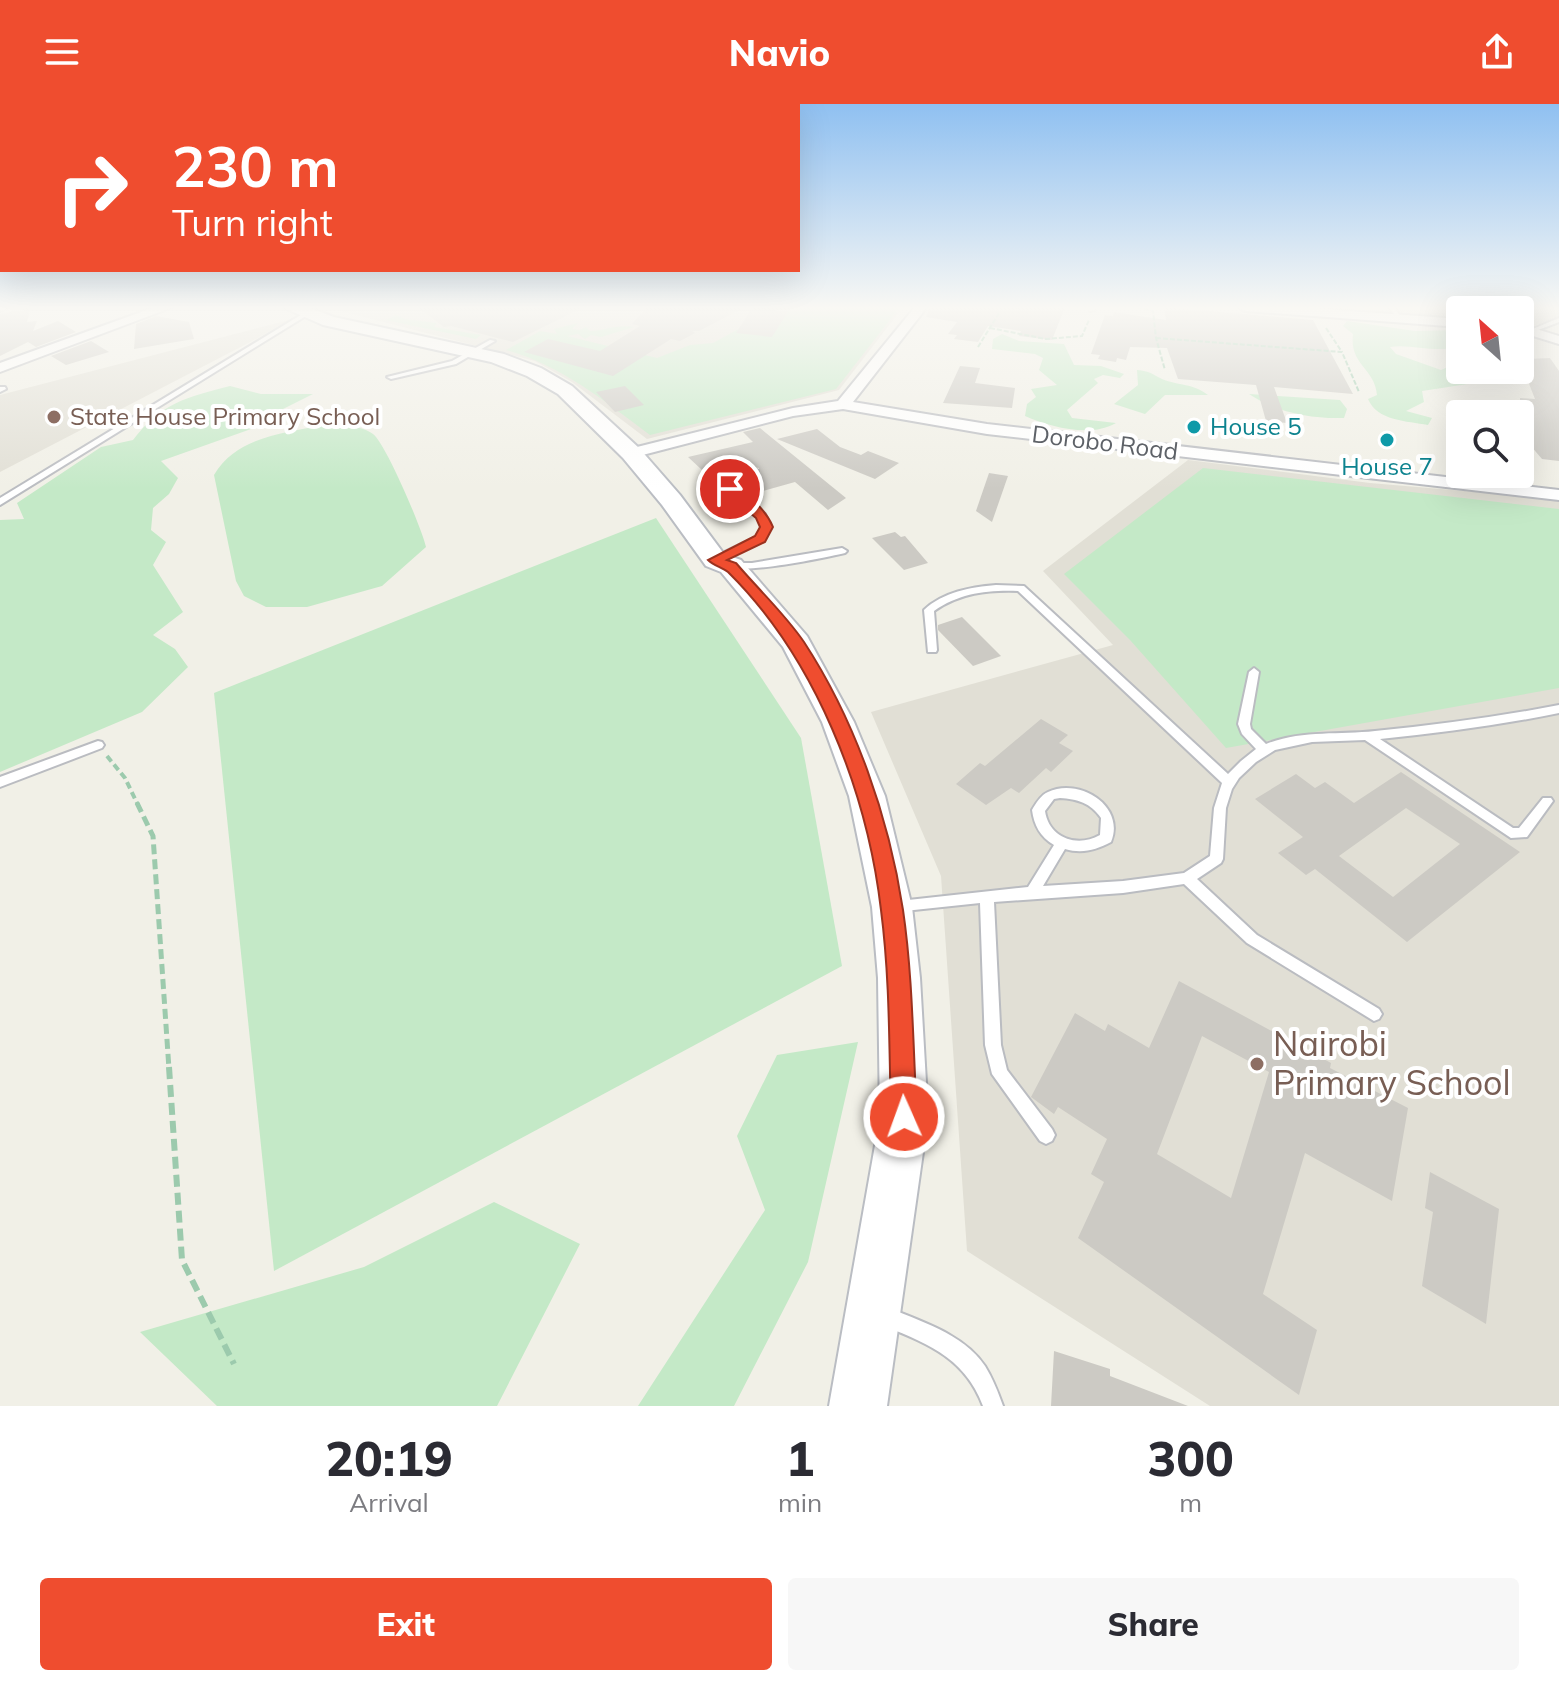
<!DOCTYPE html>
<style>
:root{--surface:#fff;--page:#f7f7f7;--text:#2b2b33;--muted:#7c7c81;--accent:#ef4d2f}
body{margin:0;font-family:Mulish,sans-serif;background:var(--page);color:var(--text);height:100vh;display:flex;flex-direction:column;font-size:30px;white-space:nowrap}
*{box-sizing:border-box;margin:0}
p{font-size:26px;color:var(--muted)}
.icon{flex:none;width:44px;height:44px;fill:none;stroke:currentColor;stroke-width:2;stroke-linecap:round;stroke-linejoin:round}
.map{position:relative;height:1302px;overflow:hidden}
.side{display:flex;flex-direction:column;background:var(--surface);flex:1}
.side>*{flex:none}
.banner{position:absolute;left:0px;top:0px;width:800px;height:168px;box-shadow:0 8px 32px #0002;background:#ef4d2f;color:#fff;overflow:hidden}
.needle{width:52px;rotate:333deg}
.tools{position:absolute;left:1446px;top:192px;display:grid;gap:16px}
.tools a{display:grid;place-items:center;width:88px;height:88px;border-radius:8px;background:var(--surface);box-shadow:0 8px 32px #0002;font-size:40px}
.pin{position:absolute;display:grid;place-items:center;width:68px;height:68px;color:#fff;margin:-34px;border:4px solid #fff;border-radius:50%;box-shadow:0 2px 8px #0007}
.me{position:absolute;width:88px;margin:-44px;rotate:358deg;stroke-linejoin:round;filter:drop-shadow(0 0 6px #0008)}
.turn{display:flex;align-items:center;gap:28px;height:168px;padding:0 40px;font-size:36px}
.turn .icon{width:104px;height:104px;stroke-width:2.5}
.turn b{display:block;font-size:56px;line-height:68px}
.eta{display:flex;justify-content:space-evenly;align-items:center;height:136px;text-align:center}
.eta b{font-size:48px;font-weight:800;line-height:56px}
.action{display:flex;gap:16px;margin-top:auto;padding:16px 40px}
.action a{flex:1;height:92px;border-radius:8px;background:var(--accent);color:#fff;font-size:32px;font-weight:800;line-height:92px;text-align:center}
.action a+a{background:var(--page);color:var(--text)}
header{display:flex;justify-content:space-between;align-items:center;height:104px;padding:0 40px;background:var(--accent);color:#fff;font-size:36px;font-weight:800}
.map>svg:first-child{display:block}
</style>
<header><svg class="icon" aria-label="menu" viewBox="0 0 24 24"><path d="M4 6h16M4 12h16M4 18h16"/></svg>Navio<svg class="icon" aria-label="share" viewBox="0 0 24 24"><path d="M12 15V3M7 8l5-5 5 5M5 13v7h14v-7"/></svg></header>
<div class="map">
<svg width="1559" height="1302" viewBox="0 0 1559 1302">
<rect width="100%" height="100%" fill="#f1f0e7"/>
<g fill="#e1dfd5">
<polygon points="325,203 903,203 839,286 647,335 572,278 535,257"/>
<polygon points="1397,203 1559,203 1559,213 1527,224 1520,222 1520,206 1460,206 1460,216 1404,213"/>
<polygon points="289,216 256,235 0,368 0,291"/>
<polygon points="1188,356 1370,379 1559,395 1559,1302 1210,1302 967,1147 941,772 871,608 1113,541 1043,467"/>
</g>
<g fill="#c4e9c7">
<path d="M 757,203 L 900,203 L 836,285 L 650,331 C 603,296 562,262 506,246 L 540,227 L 557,230 L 554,225 L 578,219 L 572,225 L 580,226 L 586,223 L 590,227 C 607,226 617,220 634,223 L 601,233 L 591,231 L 585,235 L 578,230 L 567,232 L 657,254 L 690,241 L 713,239 L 744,222 Z"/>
<polygon points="396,211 405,215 437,219 434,223 481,231 476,235 386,216"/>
<path d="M 1347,217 L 1415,227 L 1460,226 L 1460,241 C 1440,251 1411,239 1390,243 L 1396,250 L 1441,266 L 1452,261 L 1460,263 L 1460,266 L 1474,266 L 1479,275 L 1468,280 L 1422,287 L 1424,298 L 1406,307 L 1432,314 L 1428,321 C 1407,317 1377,317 1368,295 L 1377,291 C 1375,264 1349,261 1353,230 L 1343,222 Z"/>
<path d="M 1002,230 L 1019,237 L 1064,240 L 1074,261 L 1101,262 L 1124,270 L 1120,274 L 1103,271 L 1094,275 L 1098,279 L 1067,306 L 1072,314 L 1116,319 C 1091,334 1050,323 1025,312 L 1027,300 L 1036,293 L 1031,285 L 1057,281 L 1039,266 L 1043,254 L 1035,250 L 992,245 L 993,235 Z"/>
<path d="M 1137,266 C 1150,267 1152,270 1162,275 C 1179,282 1193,279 1208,291 L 1165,291 L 1145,310 L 1114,300 L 1138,281 Z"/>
<path d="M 230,282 L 261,290 L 313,290 L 283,305 L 288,312 L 161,357 L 178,374 L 169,390 L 153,404 L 151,426 L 166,438 L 153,461 L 183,508 L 153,531 L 175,545 L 188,563 L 142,608 L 0,668 L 0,416 L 24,415 L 17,399 L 101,343 L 133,336 C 161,299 187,293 230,282 Z"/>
<path d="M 1249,290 L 1340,296 L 1347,305 L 1344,314 C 1311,315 1278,309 1249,290 Z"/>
<path d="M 324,321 C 340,322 359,320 373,330 C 386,340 422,425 426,443 L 382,482 L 307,503 L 266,503 L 244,492 L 236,477 L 214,371 C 236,333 284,329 324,321 Z"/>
<polygon points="1203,364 1559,405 1559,584 1226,644 1130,536 1064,470"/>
<polygon points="656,414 801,634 842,862 274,1167 214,589"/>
<polygon points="858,938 808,1158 734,1302 638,1302 765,1106 737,1032 777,951"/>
<polygon points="494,1098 580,1140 497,1302 217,1302 140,1228 364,1163"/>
</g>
<g fill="#cccac4" fill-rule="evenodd">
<polygon points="31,203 27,218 37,217 33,227 58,217 76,228 36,243 28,238 0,252 0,210"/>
<polygon points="417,203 584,203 513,238 451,222 444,223"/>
<polygon points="647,203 745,203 699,227 692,227 695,229 680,237 671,235 613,272 524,248 548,235 600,247 640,222 632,220"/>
<polygon points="753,203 791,203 772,233 736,229"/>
<polygon points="930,203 1065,203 1052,236 1019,232 1021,227 988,222 978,238 954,235 957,231 948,230 957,218 926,213"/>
<polygon points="1164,203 1313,216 1353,290 1274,283 1287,319 1266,317 1256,281 1178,275 1167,244 1130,243 1126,256 1117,254 1116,258 1098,255 1100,251 1091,250 1105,211 1113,212 1114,208 1166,216"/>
<polygon points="156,212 189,218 194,235 134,245 136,220"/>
<polygon points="91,237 109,248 66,261 51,252"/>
<polygon points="1550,254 1559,267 1559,357 1542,355 1530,341 1520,340 1520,294 1535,295 1522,262 1534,264 1528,255"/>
<polygon points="960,262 980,264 975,279 1015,284 1012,304 943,299"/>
<polygon points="625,282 644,301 615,308 596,288"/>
<polygon points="760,324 846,394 828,406 795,378 748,391 733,378 759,370 759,364 744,361 724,370 716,362 702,366 688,353 753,338 743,328"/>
<polygon points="817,325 840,343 861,351 868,347 899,359 875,375 777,335"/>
<polygon points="989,369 1008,372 992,418 976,407"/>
<polygon points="895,428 901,433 905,432 928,459 904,466 872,434"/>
<polygon points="962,513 1001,552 973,562 938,526 938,521"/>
<polygon points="1041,615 1068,631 1059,639 1073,647 1051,668 1046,664 1019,689 1011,684 986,701 956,680 980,659 985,662"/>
<path d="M 1401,668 L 1520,748 L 1407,838 L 1315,765 L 1306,771 L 1278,749 L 1303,733 L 1255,695 L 1296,670 L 1315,684 L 1325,678 L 1354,699 ZM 1406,704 L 1460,740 L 1393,793 L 1339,752 Z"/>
<path d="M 1179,877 L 1331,959 L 1330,964 L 1408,1004 L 1392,1097 L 1305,1049 L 1263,1190 L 1317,1226 L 1299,1291 L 1078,1134 L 1104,1078 L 1091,1070 L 1107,1035 L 1058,1003 L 1054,1010 L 1031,993 L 1075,909 L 1105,927 L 1108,920 L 1149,944 ZM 1202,932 L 1269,968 L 1231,1094 L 1157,1050 Z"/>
<polygon points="1430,1068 1499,1105 1486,1220 1422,1182 1433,1108 1425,1104"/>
<polygon points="1054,1247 1110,1265 1110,1272 1188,1302 1051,1302"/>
</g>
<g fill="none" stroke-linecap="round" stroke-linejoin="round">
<defs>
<g id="lane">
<polygon points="0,203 9,203 0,207"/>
<polygon points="1089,203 1095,203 1095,206 1090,207"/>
<polygon points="1388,203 1394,203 1402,215 1398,215"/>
<polygon points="304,209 309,210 0,401 0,394"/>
<polygon points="1559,214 1559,218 1533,228 1528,227"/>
<polygon points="490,236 495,237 456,260 391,275 387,273 452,257"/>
<polygon points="0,283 5,283 6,285 0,288"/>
<polygon points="745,364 758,367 754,369 746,369 727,377 765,410 771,423 763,437 718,458 712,458 712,454 756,433 763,423 758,413 717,376"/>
<path d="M 842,444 L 847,447 L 845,449 C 823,454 743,471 726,462 L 731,459 L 752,459 Z"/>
<path d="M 996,481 L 1024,482 L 1228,670 L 1241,657 L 1256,645 L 1242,630 L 1238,620 L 1249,568 L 1254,564 L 1259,568 L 1250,620 L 1251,625 L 1266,640 C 1301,626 1339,631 1375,627 C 1437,621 1498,613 1559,601 L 1559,609 C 1500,621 1440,629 1380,635 L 1513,724 L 1519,724 L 1543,694 L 1551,694 L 1553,697 L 1527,733 L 1511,734 L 1365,636 L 1312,638 L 1275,646 L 1256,658 L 1239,674 L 1232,685 L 1226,704 L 1223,755 L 1221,759 L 1197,775 L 1257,831 L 1379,905 L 1382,910 L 1379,915 L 1374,917 L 1247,839 L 1184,780 L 1123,789 L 994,798 L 1001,941 L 1007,966 L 1052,1025 L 1055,1031 L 1052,1037 L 1046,1040 L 1040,1037 L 992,970 L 985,941 L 980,799 L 895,808 L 890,806 L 888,802 L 890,798 L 1028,783 L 1054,741 C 1040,733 1034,721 1032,706 C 1036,699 1041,691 1048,688 C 1079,673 1126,702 1111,738 C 1096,746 1082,750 1065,745 L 1043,782 L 1123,777 L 1184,769 L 1210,752 L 1214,704 L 1222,679 L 1018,487 C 987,486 960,489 934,507 L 937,546 L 936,548 L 928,548 L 924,506 C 943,488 971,483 996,481 ZM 1060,694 C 1077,695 1091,699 1101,714 L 1100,731 C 1077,744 1049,734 1045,707 L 1054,695 Z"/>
<polygon points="98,637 102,638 104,641 102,644 0,683 0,673"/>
<path d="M 884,1202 C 919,1217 963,1229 985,1262 C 993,1275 998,1288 1003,1302 L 983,1302 C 964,1251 923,1238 877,1219 L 874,1212 L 877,1205 Z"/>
</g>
<g id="street">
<polygon points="155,203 173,203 0,268 0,259"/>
<polygon points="915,203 927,203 853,298 987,320 1559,386 1559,396 987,330 843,305 793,312 631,354 623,349 625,346 793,304 838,297"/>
<polygon points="1239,203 1296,203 1460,215 1460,223 1245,207"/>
<polygon points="1520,220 1559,232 1559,240 1520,228"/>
</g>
<polygon id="secondary" points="282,203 307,203 334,213 504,250 541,264 572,282 639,344 680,391 724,450 741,456 807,532 854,618 885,692 912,803 920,874 928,1013 887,1302 829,1302 880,1013 878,874 872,803 849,692 822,618 783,543 721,468 706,462 662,401 623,354 558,290 527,272 491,258 323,221"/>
</defs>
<use href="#lane" stroke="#babcc1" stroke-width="4"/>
<use href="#street" stroke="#babcc1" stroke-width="4"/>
<use href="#secondary" stroke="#babdc3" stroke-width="4"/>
<g stroke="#9ccaad" stroke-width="2" stroke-dasharray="5 2" stroke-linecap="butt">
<polyline points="1137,203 1153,207 1156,234 1165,266"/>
<polyline points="990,224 1046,235 1082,232 1089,216"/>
<polyline points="1326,224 1342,248"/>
<polyline points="1156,234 1342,248 1359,288"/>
<polyline points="978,243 999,209"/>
</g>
<polyline stroke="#9ccaad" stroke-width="4" stroke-dasharray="7 4" stroke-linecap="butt" points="107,652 125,674 138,701"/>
<polyline stroke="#9ccaad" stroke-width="5" stroke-dasharray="10 5" stroke-linecap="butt" points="137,699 153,732 169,965"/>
<polyline stroke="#9ccaad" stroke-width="6" stroke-dasharray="12 6" stroke-linecap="butt" points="169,963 182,1156 234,1260"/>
<use href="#lane" fill="#fff" fill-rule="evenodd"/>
<use href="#street" fill="#fff" fill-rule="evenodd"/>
<use href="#secondary" fill="#fff" fill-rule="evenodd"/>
</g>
<linearGradient id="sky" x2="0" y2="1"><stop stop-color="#8fc0f1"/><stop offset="0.53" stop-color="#f9f8f4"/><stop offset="1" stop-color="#f9f8f4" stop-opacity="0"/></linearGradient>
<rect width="1559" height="385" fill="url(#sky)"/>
<path fill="#ef4d2f" stroke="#9b321f" stroke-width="2" d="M 725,382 C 743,381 767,408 773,423 L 765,438 L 727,456 L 736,459 C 758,485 785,510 804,538 C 855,616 889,713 903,806 C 913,874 913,944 917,1013 L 913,1022 L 904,1026 L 895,1022 L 891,1013 C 889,944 890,875 881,806 C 867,686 815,554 728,468 C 722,463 714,462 708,456 L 755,432 L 760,423 L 756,414 L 725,388 Z"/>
<g fill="#8d6e63" stroke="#fff" stroke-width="3">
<circle cx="54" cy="313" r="8"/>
<circle cx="1257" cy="960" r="8"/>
</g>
<g fill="#0f9aa8" stroke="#fff" stroke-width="3">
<circle cx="1194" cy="323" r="8"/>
<circle cx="1387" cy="336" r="8"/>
</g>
<g text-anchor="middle" stroke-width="8" stroke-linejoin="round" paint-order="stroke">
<g font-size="24" fill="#785e54" stroke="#fff" text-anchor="start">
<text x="70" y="321">State House Primary School</text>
</g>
<g font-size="24" fill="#0d838f" stroke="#fff" text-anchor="start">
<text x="1210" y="331">House 5</text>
<text x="1387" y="371" text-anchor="middle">House 7</text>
</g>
<g font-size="24" fill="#5e6268" stroke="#fff">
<text transform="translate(1105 339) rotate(7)" y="8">Dorobo Road</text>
</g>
<g font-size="34" fill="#785e54" stroke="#fff" text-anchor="start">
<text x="1273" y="952">Nairobi<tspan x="1273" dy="39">Primary School</tspan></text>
</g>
</g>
</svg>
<div class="tools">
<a><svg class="needle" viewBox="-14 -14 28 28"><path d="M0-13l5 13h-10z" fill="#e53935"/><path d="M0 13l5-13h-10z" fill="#7c7c81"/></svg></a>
<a><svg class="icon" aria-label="search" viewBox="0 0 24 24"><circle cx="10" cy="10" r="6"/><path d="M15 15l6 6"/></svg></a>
</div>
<div class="pin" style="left:730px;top:385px;background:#d93025"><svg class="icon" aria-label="arrive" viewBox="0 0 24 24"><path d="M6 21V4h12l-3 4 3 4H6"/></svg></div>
<svg class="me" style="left:904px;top:1013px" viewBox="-20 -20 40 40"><circle r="17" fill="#ef4d2f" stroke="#fff" stroke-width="3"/><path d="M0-11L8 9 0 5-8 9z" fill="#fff"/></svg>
<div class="banner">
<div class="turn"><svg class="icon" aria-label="right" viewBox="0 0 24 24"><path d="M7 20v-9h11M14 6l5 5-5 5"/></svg><div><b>230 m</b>Turn right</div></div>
</div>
</div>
<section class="side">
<div class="eta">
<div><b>20:19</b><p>Arrival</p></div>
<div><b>1</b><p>min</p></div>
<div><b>300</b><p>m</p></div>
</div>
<div class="action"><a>Exit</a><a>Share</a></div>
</section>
